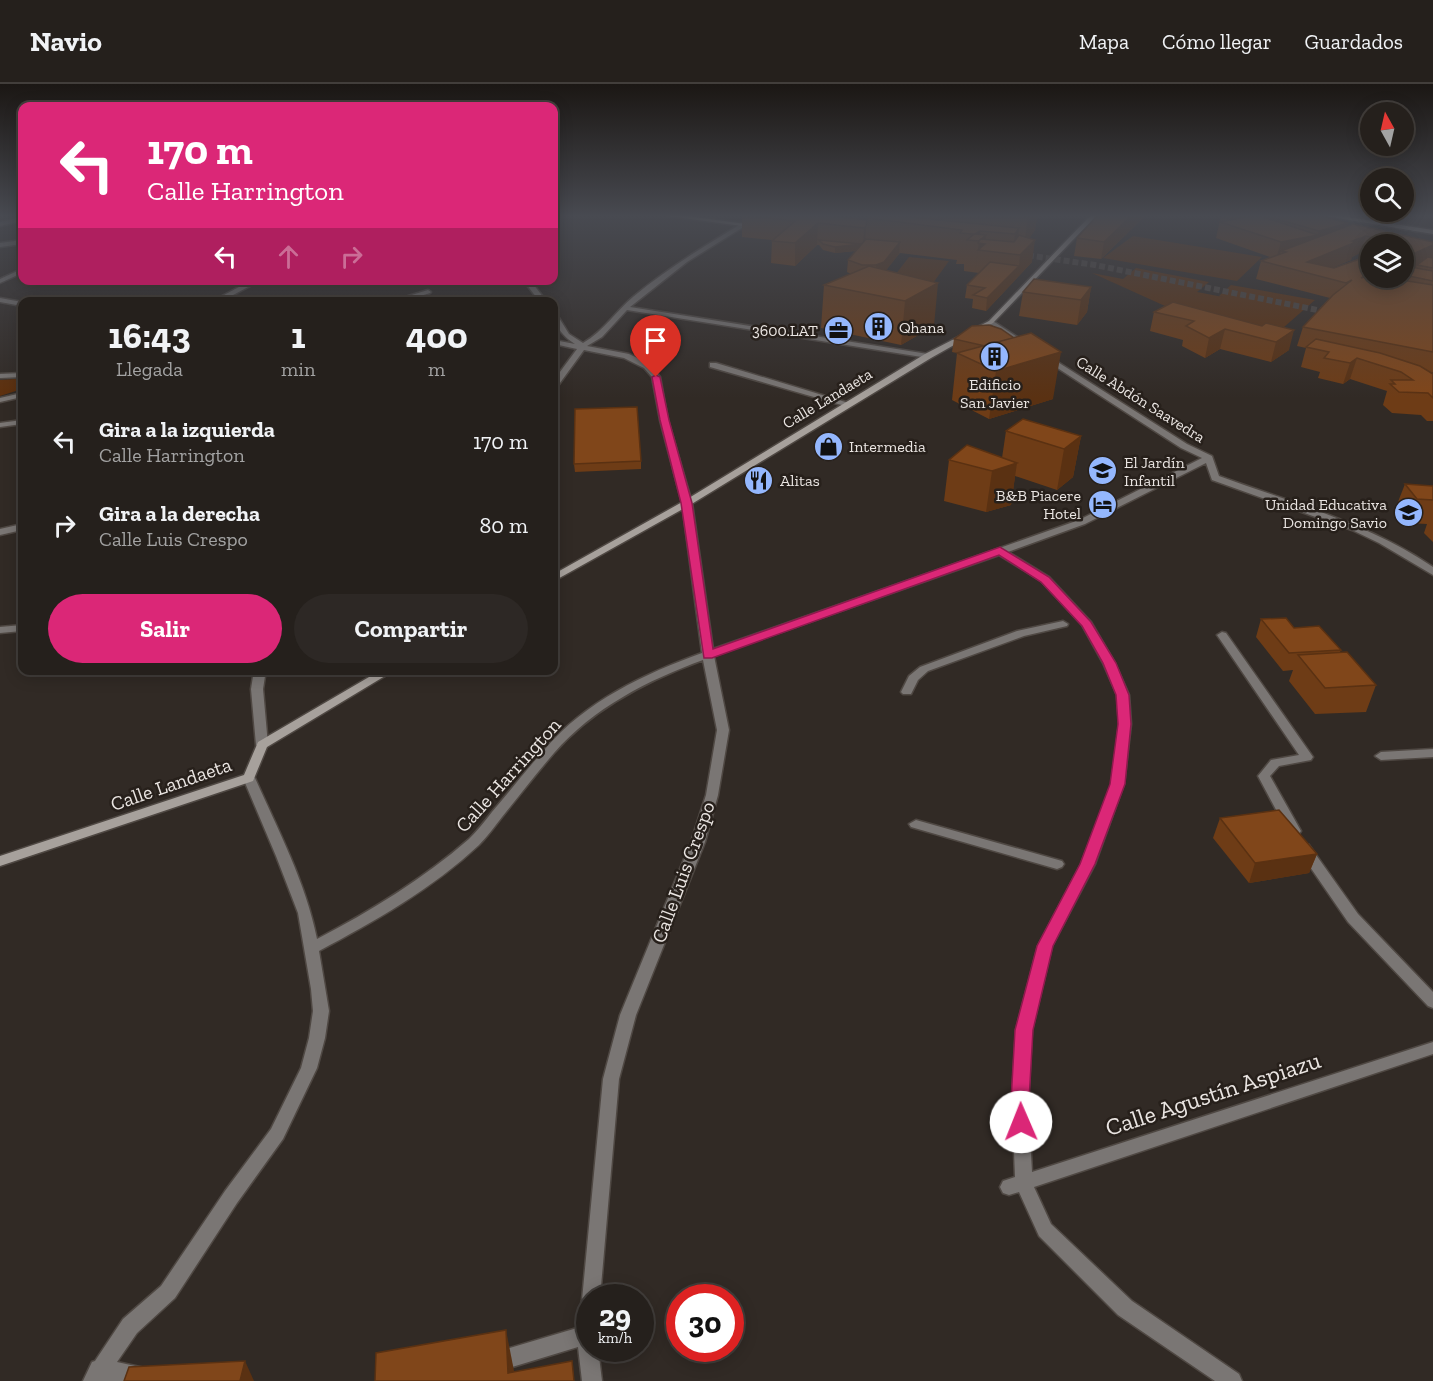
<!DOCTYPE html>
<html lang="es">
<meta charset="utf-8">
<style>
:root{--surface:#25201c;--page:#2d2825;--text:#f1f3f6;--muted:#a3a3a3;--line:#423e3b;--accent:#db2777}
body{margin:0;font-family:"Zilla Slab",serif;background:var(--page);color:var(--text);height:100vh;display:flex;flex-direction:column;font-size:22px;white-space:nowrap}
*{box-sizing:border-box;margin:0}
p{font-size:20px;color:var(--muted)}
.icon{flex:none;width:33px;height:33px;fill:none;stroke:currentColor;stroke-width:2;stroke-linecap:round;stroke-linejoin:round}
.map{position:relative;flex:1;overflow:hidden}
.side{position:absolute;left:18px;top:213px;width:540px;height:378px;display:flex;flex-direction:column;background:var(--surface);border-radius:12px;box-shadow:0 3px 15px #0003,0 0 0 2px var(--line)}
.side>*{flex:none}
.banner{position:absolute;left:18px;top:18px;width:540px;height:183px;border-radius:12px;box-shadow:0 3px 15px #0003,0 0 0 2px var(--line);background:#db2777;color:#fff;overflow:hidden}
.needle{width:39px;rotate:352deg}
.fabs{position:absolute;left:1360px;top:18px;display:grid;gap:12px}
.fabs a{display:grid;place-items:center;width:54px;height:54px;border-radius:50%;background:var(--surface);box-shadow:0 3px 15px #0003,0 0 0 2px var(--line);font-size:30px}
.speed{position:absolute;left:576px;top:1200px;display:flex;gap:12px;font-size:30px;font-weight:700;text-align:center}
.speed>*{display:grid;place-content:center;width:78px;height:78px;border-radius:50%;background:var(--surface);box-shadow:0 3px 15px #0003,0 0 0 2px var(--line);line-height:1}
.speed small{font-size:15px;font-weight:400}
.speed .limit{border:9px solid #d22;background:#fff;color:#111}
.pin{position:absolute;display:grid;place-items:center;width:51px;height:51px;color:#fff;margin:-62px -26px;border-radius:50% 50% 50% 0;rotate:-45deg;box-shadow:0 0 6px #0007}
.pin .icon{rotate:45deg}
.me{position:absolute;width:66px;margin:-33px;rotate:359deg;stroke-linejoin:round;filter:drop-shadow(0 0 4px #0008)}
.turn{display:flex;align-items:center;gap:21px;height:126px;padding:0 30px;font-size:27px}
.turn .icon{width:78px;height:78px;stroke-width:2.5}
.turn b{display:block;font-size:42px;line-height:51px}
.lanes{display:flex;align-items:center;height:57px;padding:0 30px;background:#0003;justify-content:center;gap:30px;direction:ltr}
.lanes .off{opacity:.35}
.eta{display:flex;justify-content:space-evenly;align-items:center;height:102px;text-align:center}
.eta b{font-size:36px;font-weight:700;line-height:42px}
.cta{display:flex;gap:12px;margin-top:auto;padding:12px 30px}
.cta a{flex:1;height:69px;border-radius:36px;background:var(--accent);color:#fff;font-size:24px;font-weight:700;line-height:69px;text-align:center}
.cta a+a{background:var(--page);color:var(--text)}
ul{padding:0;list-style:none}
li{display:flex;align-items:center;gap:18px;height:84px;padding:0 30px}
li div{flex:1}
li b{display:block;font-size:22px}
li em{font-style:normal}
header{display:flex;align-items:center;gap:36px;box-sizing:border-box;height:84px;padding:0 30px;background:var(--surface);border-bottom:2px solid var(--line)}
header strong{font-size:28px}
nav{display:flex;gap:33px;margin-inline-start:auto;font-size:21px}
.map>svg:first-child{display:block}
</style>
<header>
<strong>Navio</strong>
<nav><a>Mapa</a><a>Cómo llegar</a><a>Guardados</a></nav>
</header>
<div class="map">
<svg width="1433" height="1297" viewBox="0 0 1433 1297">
<rect width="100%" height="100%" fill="#312a25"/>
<g fill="#5e300d">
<polygon points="1133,152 1262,173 1237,197 1103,174"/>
<polygon points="909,173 949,177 933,199 892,195"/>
<polygon points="1136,184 1209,198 1197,208 1223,213 1219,212 1231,201 1315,216 1269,256 1196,236 1092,189 1123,195"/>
<polygon points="15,295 22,297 22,305 0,312 0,296"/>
</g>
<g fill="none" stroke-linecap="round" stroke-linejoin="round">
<polyline stroke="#4d4641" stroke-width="6" stroke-dasharray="6 3" stroke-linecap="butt" points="1019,170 1095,181 1332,229"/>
<defs>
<g id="service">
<polygon points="428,206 431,208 430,209 401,218 389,218"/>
<polygon points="0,214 22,218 22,222 0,218"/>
<polygon points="22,336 22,340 0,343 0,339"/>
<polygon points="22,440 22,446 0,451 0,445"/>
<polygon points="1063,537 1068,540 1067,542 1024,552 928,587 918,596 911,610 903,610 901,608 909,592 920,583 1017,547"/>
<polygon points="22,541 22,547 0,549 0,543"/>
<polygon points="1222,548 1226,549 1313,673 1311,676 1279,682 1270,692 1301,747 1299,750 1289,750 1258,692 1271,676 1299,671 1217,551"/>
<polygon points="1433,665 1433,673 1381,676 1375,672 1381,668"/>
<polygon points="916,736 1062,777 1064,780 1062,783 1057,785 911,743 909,740"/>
<polygon points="1304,759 1309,761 1358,830 1433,908 1433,924 1428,922 1348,838 1297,764 1299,761"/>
</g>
<g id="minor">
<path d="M 754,132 L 761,132 L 687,178 L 630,223 L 928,270 L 932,272 L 928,274 L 627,226 L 602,253 L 587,262 L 629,270 L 650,280 L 660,293 L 668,336 L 692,419 L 713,565 L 1079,436 L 1202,374 L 1181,364 L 1042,274 L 1041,272 L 1045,270 L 1187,360 L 1212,372 L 1219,392 C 1293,419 1368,439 1433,483 L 1433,491 L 1379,459 L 1352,446 L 1212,396 L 1206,379 L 1085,440 L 1008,468 L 1049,493 L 1091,538 L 1115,579 L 1129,611 L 1131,640 L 1124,700 L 1095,780 L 1052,862 L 1032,946 L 1028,1017 L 1032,1088 L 1433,958 L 1433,970 L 1034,1103 L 1051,1140 L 1132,1217 L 1239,1290 L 1242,1297 L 1215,1297 L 1118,1231 L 1039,1152 L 1019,1108 L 1009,1111 L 1003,1109 L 1000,1103 L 1003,1097 L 1015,1093 L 1012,1017 L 1016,946 L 1038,862 L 1081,780 L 1112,700 L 1119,640 L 1117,611 L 1103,579 L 1082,541 L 1041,497 L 999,471 L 714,572 L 729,646 L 718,711 L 705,758 L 636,931 L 619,995 L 600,1214 L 590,1214 L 590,1264 L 598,1264 L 602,1297 L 582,1297 L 578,1263 L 496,1288 L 489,1285 L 486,1278 L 489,1271 L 496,1268 L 577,1244 L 582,1216 L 603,995 L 620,931 L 691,758 L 706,711 L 717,646 L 703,576 C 648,596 593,624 554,669 C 536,690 519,712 502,733 C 495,742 487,753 479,761 C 432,805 375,837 319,867 L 329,927 L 325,954 L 317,984 L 283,1055 L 237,1119 L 175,1214 L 137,1249 L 117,1278 L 149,1285 L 152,1292 L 150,1297 L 83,1297 L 92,1278 L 95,1277 L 123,1235 L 161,1202 L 225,1107 L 271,1045 L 301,984 L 309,954 L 313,927 L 311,905 L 298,829 L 276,772 L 243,694 L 245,691 L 249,690 L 255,694 C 278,746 306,799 317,855 C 371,827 423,795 469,755 C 477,747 485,737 492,728 C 510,707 527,685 545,665 C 586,617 644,590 702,569 L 682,419 L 660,336 L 652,293 L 644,284 L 624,274 L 584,266 L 557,303 L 554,303 L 554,296 L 577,265 L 554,260 L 554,256 L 575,260 C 564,253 554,243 554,228 L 556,229 L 569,250 L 583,259 C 604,247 616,227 633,213 C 670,182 713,157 754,132 Z"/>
<polygon points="22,133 22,137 0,142 0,138"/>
<polygon points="22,156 22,160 0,163 0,159"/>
<polygon points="22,185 22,189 0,199 0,195"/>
<path d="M 252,196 L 261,196 L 233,211 L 265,218 C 253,218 242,215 230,215 C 224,214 218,218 211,218 Z"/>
<polygon points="523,196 530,196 547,218 540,218"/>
<polygon points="991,236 993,237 1031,262 1024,264 989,239 988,238"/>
<polygon points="710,279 716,279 852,320 845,322 710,283"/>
<polygon points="254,586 266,586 263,605 268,661 262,665 256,661 251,605"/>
</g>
<g id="tertiary">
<polygon points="22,289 22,293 0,294 0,290"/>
<polygon points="22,309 22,313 0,318 0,314"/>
</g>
<g id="secondary">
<polygon points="668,132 688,132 760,142 757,144"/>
<polygon points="1090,132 1096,132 993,239 931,274 690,421 554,497 554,490 684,417 925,270 989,237"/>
<polygon points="1325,132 1341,132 1433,146 1433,150"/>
<polygon points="381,586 395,586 267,663 253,697 0,782 0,772 244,691 258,658"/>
</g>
</defs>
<use href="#service" stroke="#4f4843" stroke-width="3"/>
<use href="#minor" stroke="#4f4843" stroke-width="3"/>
<use href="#tertiary" stroke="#4f4843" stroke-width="3"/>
<use href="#secondary" stroke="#4f4843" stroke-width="3"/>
<use href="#service" fill="#7a7674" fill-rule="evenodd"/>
<use href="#minor" fill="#7a7674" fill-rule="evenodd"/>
<use href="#tertiary" fill="#7a7674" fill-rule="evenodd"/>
<use href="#secondary" fill="#a7a19c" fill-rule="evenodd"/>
</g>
<g fill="#6e3c16" fill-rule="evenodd">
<polygon points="742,132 830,132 867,136 867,134 868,132 1037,132 1035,146 1029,154 1032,178 986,227 972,224 973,215 965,214 967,201 979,189 964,187 964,180 956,180 957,176 900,169 899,170 886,186 934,242 901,261 821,244 824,201 851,190 847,188 848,176 856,167 835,169 823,166 819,161 817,161 795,182 771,179 772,156 742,153"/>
<polygon points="1097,132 1145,132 1101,175 1074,172 1077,154"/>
<path d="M 1221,132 L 1322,132 L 1348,139 L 1347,142 L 1353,140 L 1433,158 L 1433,288 L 1432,289 L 1433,290 L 1433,337 L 1427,337 L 1421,331 L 1392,329 L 1383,321 L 1387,307 L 1350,295 L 1343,300 L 1318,294 L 1320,288 L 1301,283 L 1306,264 L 1297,262 L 1303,243 L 1330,214 L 1256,195 L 1261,177 L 1270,173 L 1216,154 ZM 1371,160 L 1404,160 L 1404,194 L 1401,194 L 1400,195 L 1394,194 L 1395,194 L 1371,194 ZM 1360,169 L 1369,171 L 1334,184 L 1331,184 L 1351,176 L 1352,173 Z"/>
<polygon points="1091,203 1087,228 1077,241 1019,232 1023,208"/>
<polygon points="1154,228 1262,242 1289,266 1271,278 1220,265 1205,274 1182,262 1183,256 1150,247"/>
<polygon points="972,242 1053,315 989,335 952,316 957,269 952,268 954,255"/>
<polygon points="1006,347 1081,352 1073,393 1057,406 1015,392 1011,421 986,428 944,417 949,376 1002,374"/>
<polygon points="641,377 641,385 575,388 574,380"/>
<polygon points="1405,400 1433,402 1433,458 1424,449 1427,440 1408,439 1396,423"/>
<polygon points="1261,535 1294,544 1341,566 1340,568 1376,601 1366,628 1315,630 1289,597 1293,586 1283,587 1256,553"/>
<polygon points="1220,734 1317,770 1309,789 1249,799 1213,754"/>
</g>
<g fill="#5a3112">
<polygon points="1028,132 1037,132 1035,146 1024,162"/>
<polygon points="1131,132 1145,132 1101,175 1104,158"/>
<polygon points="818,139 817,161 795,182 795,159"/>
<polygon points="1348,139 1343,156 1286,168 1281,167 1278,175 1276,175 1281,158 1317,151 1319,147"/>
<polygon points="866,142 865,164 863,166 864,144"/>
<polygon points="1019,144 1016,171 1012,170 1015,150"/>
<polygon points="980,147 979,157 986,151 984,167 978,166 975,189 979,157 975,150"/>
<polygon points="1366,152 1360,169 1352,173 1351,176 1315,191 1307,178"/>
<polygon points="1035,156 1032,178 986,227 987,214 1019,182 1020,171"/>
<polygon points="900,158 899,170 883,190 875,193 876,181"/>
<polygon points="861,160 861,166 835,169 835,163"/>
<polygon points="1433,161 1433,172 1432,176 1417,181 1416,184 1404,189 1404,174"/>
<polygon points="938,199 934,242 901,261 905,217"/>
<polygon points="1091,203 1087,228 1077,241 1081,216"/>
<polygon points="1225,245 1220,265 1205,274 1209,254"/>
<polygon points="1294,246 1289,266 1271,278 1276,258"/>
<polygon points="1061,268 1053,315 989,335 996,287"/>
<polygon points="1357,274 1350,295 1343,300 1350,279"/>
<polygon points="1081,352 1073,393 1057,406 1064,365"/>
<polygon points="1017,379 1011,421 986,428 992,387"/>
<polygon points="1317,770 1309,789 1249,799 1255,779"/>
<polygon points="506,1246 516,1297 508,1289"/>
<polygon points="245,1277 254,1297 240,1297"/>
</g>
<g fill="#80461a" stroke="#5a3112" stroke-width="1.5">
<polygon points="750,132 830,132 867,136 866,142 864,144 818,139 795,159 772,157 795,137"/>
<polygon points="868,132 902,132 1019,144 1015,150 980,147 975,150 986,151 979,157 967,156 974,150 960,149 962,146 867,134"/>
<polygon points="1097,132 1131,132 1104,158 1077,154"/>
<polygon points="1250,132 1260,132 1318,151 1281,158 1220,138"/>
<polygon points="1266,132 1322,132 1348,139 1319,147"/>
<polygon points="1353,140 1433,158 1433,161 1404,174 1404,160 1399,160 1400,160 1366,152 1352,157 1356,158 1307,178 1334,184 1371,171 1371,189 1361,194 1371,191 1371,194 1389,194 1433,201 1433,268 1303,243 1333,211 1352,196 1346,199 1261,177 1286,168 1281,167"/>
<polygon points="1019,151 1035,156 1020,171 978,166 985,160 978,159 979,157 981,155 1014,158"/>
<polygon points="866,155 900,158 884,178 876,181 862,181 848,176"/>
<polygon points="819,156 861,160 835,163 823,160"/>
<polygon points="1428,173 1433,174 1433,184 1417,181"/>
<polygon points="990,178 1019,182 987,214 973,211 985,204 967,201"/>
<polygon points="869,182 938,199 905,217 824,201"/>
<polygon points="1405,182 1433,187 1433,197 1404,191"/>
<polygon points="1034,195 1091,203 1081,216 1023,208"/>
<polygon points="1173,218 1262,242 1266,239 1294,246 1276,258 1225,245 1209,254 1186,242 1194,237 1154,228"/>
<polygon points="989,241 1001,245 1014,254 985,262 954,255 972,242"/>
<polygon points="1031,249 1061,268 996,287 957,269"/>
<polygon points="1316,255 1380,269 1420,282 1433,290 1433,314 1428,309 1399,308 1390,300 1395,300 1391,296 1413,296 1401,288 1357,274 1350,279 1324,274 1329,268 1306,263"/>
<polygon points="637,323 641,377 574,380 575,325"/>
<polygon points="1023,335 1081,352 1064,365 1006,347"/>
<polygon points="967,361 1017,379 992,387 949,376"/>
<polygon points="1405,400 1433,402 1433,416 1417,415"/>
<polygon points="1286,534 1294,544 1319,542 1341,566 1289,569 1261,535"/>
<polygon points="1347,568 1376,601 1325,604 1298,571"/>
<polygon points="1279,726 1317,770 1255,779 1220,734"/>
<polygon points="506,1246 508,1289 572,1277 574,1297 375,1297 376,1269"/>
<polygon points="245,1277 240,1297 124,1297 129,1283"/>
</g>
<linearGradient id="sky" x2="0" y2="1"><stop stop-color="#1b1714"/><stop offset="0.42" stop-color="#484a51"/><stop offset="1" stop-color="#484a51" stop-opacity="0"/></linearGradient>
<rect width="1433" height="314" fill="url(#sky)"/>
<polygon fill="#db2777" stroke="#8e194d" stroke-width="1.5" points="656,291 660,293 669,336 692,419 713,565 1000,463 1049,493 1091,538 1116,579 1129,611 1131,640 1125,700 1095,780 1053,862 1033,946 1029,1017 1031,1038 1028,1043 1021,1046 1014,1043 1012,1038 1011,1017 1015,946 1037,862 1080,780 1110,700 1118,640 1116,611 1103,579 1082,542 1041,498 999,471 712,574 704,574 681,419 660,336 652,293"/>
<defs>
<symbol id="building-disc" viewBox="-11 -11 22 22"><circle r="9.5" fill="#94b7fd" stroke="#27201b"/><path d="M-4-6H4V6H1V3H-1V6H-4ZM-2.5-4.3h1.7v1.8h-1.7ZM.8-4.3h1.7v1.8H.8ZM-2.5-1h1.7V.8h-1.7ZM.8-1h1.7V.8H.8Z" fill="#111"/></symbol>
<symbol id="office-disc" viewBox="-11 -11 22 22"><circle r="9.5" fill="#94b7fd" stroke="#27201b"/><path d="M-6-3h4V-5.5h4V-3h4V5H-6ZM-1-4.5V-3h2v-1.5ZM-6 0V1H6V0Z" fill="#111"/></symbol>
<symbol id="shop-disc" viewBox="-11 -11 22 22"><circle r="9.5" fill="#94b7fd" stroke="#27201b"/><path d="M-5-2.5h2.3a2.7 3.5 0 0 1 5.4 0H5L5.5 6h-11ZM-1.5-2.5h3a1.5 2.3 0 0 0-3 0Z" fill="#111"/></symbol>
<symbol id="school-disc" viewBox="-11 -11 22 22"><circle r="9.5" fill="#94b7fd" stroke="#27201b"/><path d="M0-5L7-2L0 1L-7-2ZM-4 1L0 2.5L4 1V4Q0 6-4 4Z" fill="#111"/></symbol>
<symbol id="restaurant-disc" viewBox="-11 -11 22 22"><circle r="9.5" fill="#94b7fd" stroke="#27201b"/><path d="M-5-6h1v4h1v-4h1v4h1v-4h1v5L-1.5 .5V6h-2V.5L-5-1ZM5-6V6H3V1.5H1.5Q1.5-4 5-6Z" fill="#111"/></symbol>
<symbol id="hotel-disc" viewBox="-11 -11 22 22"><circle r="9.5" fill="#94b7fd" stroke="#27201b"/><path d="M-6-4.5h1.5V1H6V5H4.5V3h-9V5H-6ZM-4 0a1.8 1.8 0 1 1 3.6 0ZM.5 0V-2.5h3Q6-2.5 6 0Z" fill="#111"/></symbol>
</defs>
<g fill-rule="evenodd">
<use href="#building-disc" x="862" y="226" width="33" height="33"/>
<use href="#office-disc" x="822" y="230" width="33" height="33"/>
<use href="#building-disc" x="978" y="256" width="33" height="33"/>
<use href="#shop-disc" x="812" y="346" width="33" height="33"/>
<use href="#school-disc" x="1086" y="370" width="33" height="33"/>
<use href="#restaurant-disc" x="742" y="380" width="33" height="33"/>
<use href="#hotel-disc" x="1086" y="404" width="33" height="33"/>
<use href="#school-disc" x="1392" y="412" width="33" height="33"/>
</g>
<g text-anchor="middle" stroke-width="5" stroke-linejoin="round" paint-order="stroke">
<g font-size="16" fill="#eae5e2" stroke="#27201b" text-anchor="start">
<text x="899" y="249">Qhana</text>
<text x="818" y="252" text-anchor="end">3600.LAT</text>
<text x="995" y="306" text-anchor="middle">Edificio<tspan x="995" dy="18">San Javier</tspan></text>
<text x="849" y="368">Intermedia</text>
<text x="1124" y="384">El Jardín<tspan x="1124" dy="18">Infantil</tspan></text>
<text x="780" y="402">Alitas</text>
<text x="1081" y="417" text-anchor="end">B&amp;B Piacere<tspan x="1081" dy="18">Hotel</tspan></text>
<text x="1387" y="426" text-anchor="end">Unidad Educativa<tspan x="1387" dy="18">Domingo Savio</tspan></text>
</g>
<g font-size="16" fill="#eae5e2" stroke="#27201b">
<text transform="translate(827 314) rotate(-31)" y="6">Calle Landaeta</text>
<text transform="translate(1141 315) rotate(32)" y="6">Calle Abdón Saavedra</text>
</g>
<g font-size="20" fill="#eae5e2" stroke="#27201b">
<text transform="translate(508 691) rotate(-48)" y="7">Calle Harrington</text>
<text transform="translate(171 700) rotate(-19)" y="7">Calle Landaeta</text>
<text transform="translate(683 788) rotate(-70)" y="7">Calle Luis Crespo</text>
</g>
<g font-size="24" fill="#eae5e2" stroke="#27201b">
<text transform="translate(1213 1010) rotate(-18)" y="8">Calle Agustín Aspiazu</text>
</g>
</g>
</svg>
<div class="fabs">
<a><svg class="needle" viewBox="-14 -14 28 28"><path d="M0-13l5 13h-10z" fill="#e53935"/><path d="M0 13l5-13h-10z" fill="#a3a3a3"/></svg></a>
<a><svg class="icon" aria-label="search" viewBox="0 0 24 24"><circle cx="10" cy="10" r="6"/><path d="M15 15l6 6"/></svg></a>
<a><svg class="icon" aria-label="layers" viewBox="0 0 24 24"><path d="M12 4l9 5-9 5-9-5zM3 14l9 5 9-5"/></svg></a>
</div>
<div class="speed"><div>29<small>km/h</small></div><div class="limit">30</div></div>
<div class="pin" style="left:656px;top:293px;background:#d93025"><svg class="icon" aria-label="arrive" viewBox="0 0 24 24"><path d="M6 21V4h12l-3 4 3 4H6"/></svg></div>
<svg class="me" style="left:1021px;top:1038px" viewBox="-20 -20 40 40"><circle r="19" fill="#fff"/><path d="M0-13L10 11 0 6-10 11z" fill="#db2777"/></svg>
<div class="banner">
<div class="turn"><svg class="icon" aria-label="left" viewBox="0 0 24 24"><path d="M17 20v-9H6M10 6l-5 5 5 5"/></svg><div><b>170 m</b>Calle Harrington</div></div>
<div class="lanes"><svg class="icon" aria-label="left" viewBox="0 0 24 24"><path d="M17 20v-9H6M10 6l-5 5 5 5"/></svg><svg class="icon off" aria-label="ahead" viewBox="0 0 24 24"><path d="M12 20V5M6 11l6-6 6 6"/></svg><svg class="icon off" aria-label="right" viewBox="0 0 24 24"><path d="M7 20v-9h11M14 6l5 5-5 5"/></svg></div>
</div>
<section class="side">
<div class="eta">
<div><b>16:43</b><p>Llegada</p></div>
<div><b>1</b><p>min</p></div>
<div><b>400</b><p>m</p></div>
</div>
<ul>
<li><svg class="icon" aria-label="left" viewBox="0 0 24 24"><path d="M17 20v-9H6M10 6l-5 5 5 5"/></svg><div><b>Gira a la izquierda</b><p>Calle Harrington</p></div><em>170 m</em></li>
<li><svg class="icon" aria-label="right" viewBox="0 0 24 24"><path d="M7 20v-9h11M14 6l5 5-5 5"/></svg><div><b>Gira a la derecha</b><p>Calle Luis Crespo</p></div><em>80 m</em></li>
</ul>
<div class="cta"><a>Salir</a><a>Compartir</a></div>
</section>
</div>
